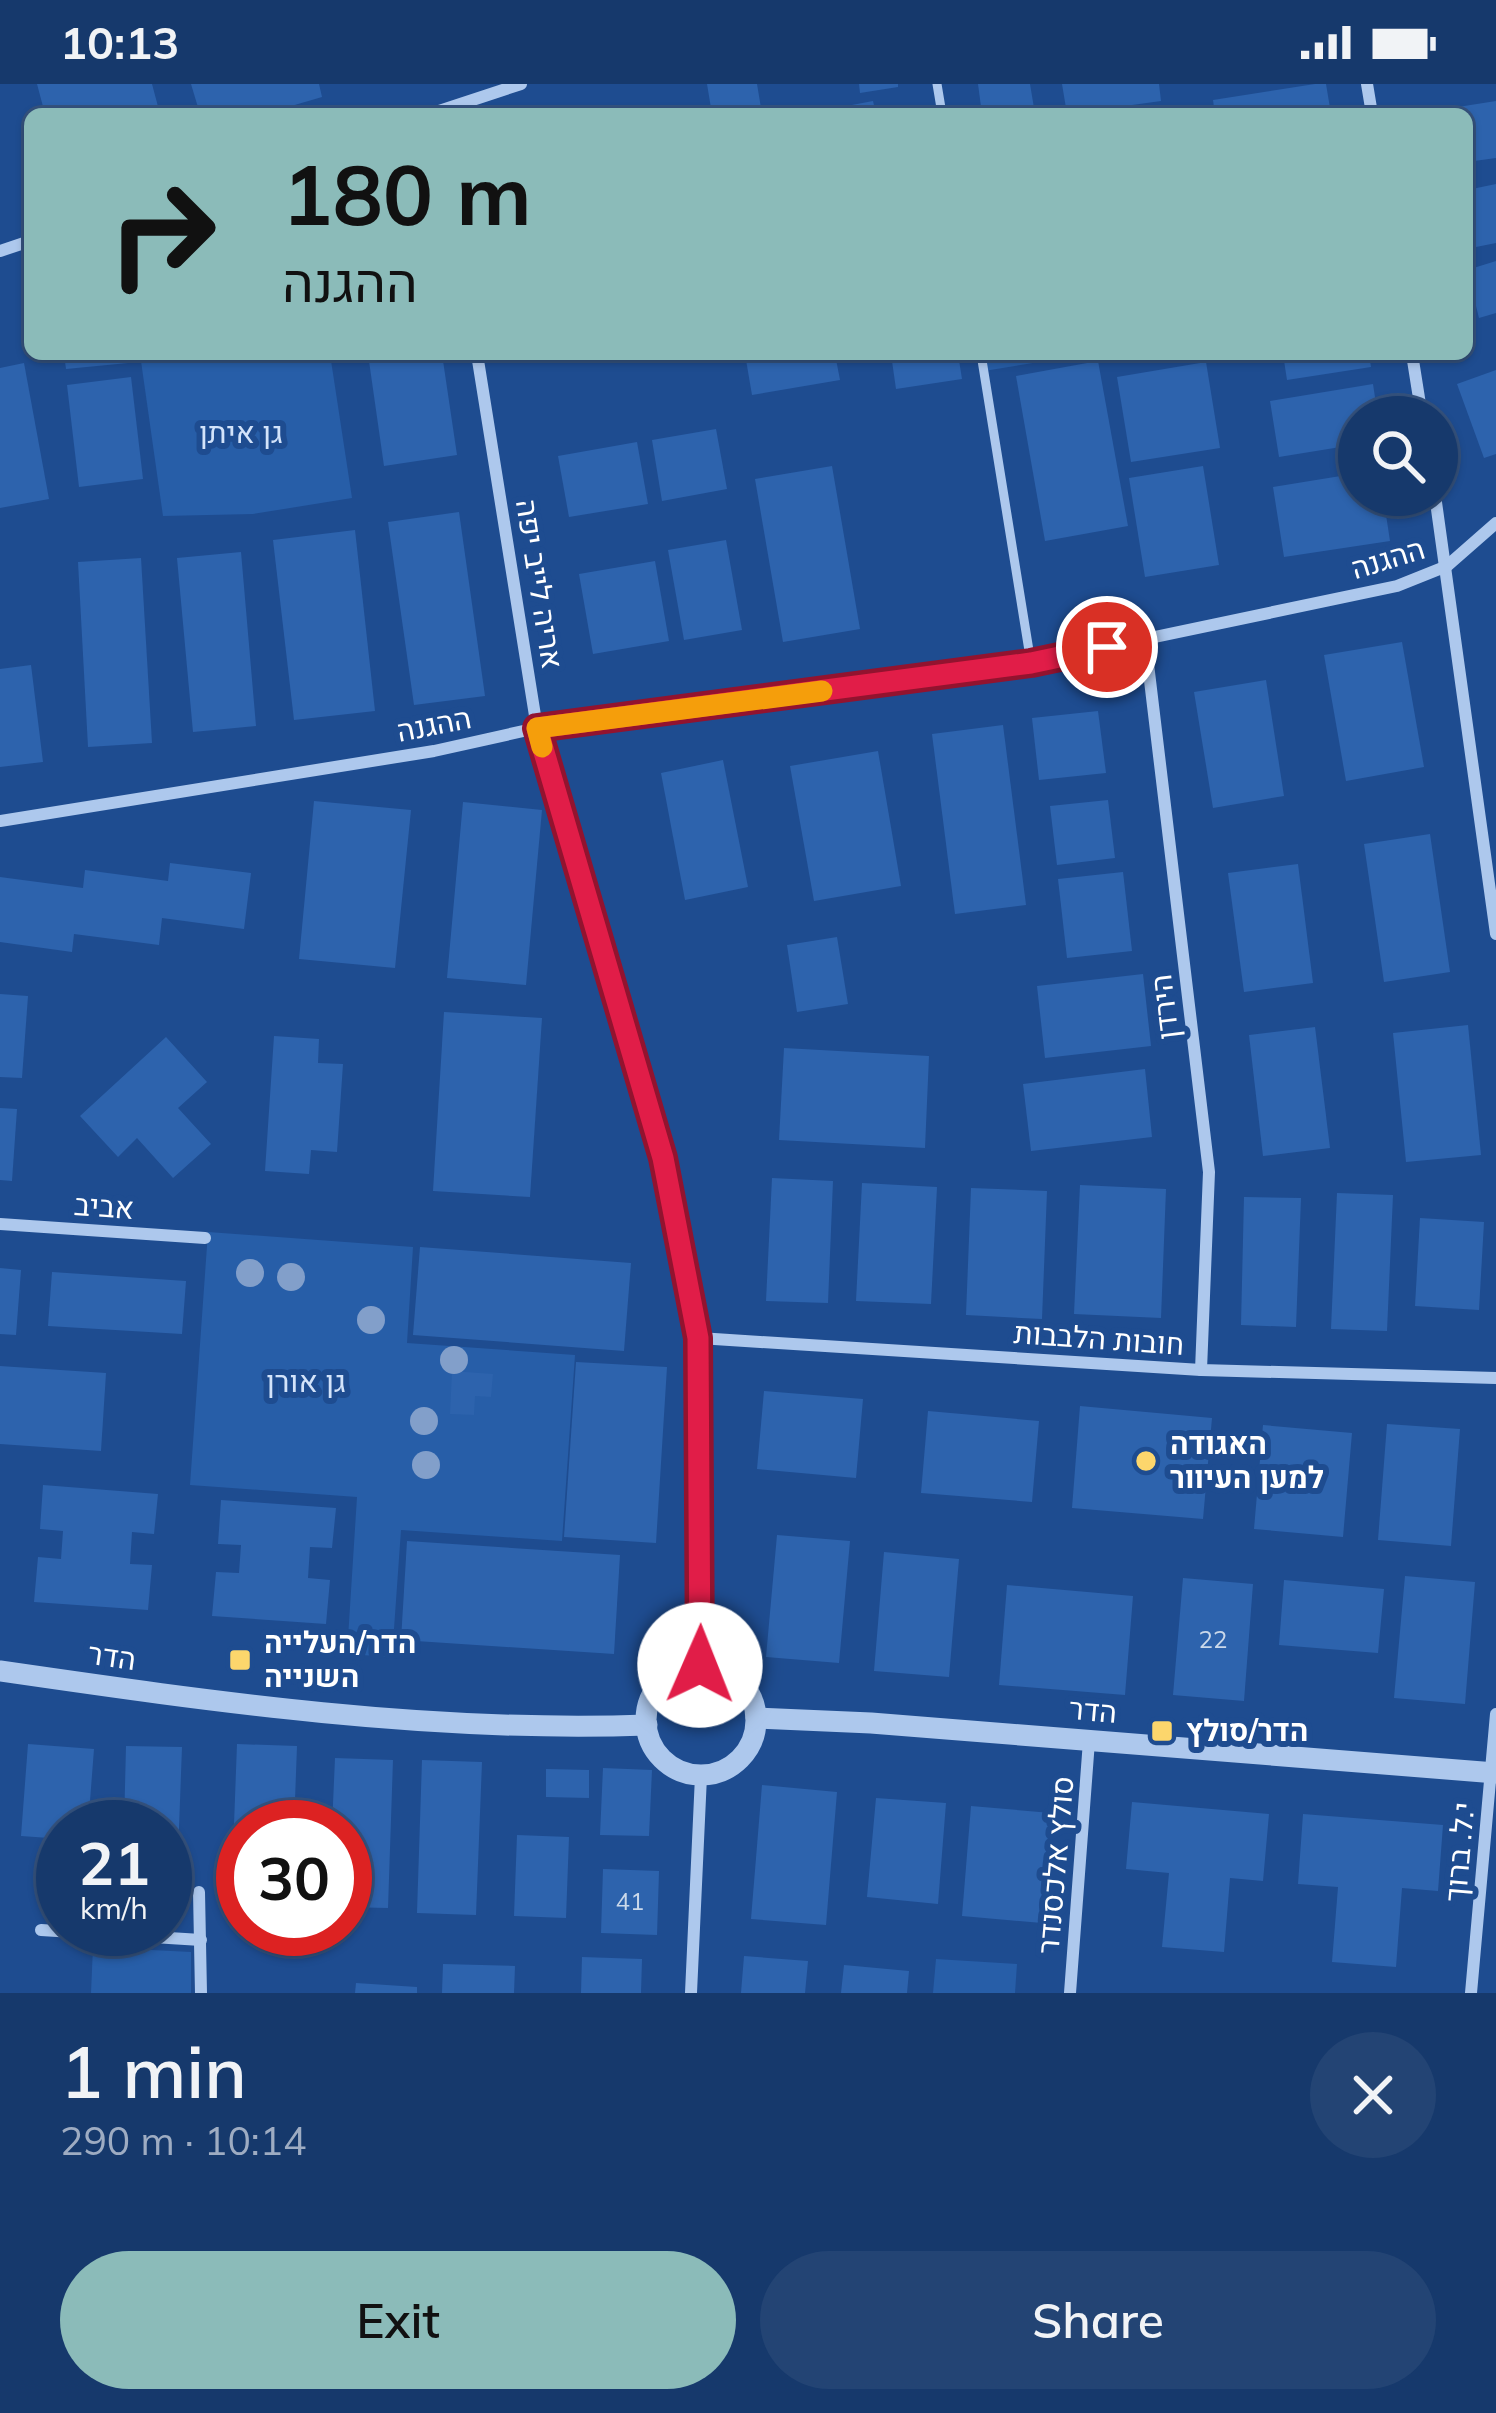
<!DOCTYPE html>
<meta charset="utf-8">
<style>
:root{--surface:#16396c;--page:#234474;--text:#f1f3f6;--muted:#9eacc2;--line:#35537f;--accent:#8bbbb9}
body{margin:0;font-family:Mulish,Heebo,sans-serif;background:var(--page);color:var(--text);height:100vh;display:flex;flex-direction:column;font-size:45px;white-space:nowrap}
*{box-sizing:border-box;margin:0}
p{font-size:39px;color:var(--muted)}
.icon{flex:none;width:66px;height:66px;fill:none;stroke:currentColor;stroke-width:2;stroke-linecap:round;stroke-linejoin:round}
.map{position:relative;height:1909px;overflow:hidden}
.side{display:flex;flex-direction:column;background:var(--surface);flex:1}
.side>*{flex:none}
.guide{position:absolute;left:24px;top:24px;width:1449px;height:252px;border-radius:18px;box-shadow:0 3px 9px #0004,0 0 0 3px var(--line);background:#8bbbb9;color:#111;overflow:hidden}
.controls{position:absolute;left:1338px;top:312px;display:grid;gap:24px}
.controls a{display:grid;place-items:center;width:120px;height:120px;border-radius:50%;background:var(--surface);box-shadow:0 3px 9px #0004,0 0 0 3px var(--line);font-size:60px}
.speed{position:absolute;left:36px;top:1716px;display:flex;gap:24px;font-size:60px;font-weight:700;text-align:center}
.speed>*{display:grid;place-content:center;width:156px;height:156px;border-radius:50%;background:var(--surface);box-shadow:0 3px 9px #0004,0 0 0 3px var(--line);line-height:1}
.speed small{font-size:30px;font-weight:400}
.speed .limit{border:18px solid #d22;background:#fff;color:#111}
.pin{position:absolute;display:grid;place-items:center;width:102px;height:102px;color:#fff;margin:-51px;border:6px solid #fff;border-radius:50%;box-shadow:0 3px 12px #0007}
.me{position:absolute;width:132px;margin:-66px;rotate:1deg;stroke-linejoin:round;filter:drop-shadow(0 0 9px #0008)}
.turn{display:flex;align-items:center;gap:42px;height:252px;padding:0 60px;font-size:54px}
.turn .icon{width:156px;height:156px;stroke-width:2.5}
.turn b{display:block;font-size:84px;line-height:102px}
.round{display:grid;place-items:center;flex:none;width:126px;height:126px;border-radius:63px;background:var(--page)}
.headline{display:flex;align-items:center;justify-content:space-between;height:204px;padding:0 60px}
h1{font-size:72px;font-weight:600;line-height:90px}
.cta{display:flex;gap:24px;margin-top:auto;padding:24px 60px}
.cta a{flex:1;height:138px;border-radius:72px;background:var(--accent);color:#111;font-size:48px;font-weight:600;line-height:138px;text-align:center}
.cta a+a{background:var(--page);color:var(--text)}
.status{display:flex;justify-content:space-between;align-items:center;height:84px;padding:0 60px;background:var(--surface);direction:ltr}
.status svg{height:33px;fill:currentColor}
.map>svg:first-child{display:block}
</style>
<div class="status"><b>10:13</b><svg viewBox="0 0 49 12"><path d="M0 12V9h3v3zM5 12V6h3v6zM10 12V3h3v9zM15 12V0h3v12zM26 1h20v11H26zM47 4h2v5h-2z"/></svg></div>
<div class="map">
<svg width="1496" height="1909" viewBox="0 0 1496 1909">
<rect width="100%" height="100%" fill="#1e4c90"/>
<g fill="#275ea8">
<polygon points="140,270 330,270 352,414 253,430 163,432"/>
<polygon points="981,270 1087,270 984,287"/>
<polygon points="208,1148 413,1163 407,1259 575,1271 562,1457 401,1446 392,1573 347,1570 357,1413 190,1401"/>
<polygon points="93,1863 191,1868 191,1909 91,1909"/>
<polygon points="936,1875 1017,1880 1015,1909 933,1909"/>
</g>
<g fill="#2d63ad">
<polygon points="37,0 152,0 160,30 45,30"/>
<polygon points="191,0 319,0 322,13 264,30 200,30"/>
<polygon points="707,0 757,0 762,30 712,30"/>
<polygon points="859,0 898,0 898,3 860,9"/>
<polygon points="978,0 1030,0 1035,30 982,30"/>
<polygon points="1062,0 1159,0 1161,17 1067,30"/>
<polygon points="1315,0 1326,0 1331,30 1215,30 1213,16"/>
<polygon points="873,17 876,30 837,30 836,24"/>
<polygon points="1496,17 1496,74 1467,78 1467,30 1446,30 1445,25"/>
<polygon points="1496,100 1496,159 1476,163 1467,106"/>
<polygon points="1496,177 1496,229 1479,234 1467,186"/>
<polygon points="64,270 127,270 128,279 66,285"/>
<polygon points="368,270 442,270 457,371 384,382"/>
<polygon points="546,270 577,270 577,272 547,278"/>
<polygon points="745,270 835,270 840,296 752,311"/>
<polygon points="891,270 958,270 962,295 896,305"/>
<polygon points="1283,270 1369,270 1371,283 1287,296"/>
<polygon points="1098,277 1128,442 1045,457 1016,292"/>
<polygon points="1206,278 1220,364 1131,378 1117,293"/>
<polygon points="24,279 49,415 0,424 0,284"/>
<polygon points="1496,286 1496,370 1484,374 1457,300"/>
<polygon points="131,293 143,395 79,403 67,301"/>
<polygon points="1373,300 1378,333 1359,333 1359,360 1279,373 1270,317"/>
<polygon points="716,345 727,405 662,417 652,356"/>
<polygon points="637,358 648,420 569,433 558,372"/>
<polygon points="832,382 860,545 783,558 755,395"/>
<polygon points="1203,382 1219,481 1145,493 1129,394"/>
<polygon points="1359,389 1359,411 1383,411 1390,457 1284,473 1273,403"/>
<polygon points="459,428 485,612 414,621 388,438"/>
<polygon points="355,446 375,627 294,636 273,456"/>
<polygon points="726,456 742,546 684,556 668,466"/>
<polygon points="241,468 256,642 193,648 177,474"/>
<polygon points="141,474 152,659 88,663 78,478"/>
<polygon points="655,477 669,557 593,570 579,490"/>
<polygon points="1402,558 1424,683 1346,697 1324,571"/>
<polygon points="31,581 43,678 0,683 0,585"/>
<polygon points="1266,596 1284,712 1213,724 1194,608"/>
<polygon points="1098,627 1106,689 1039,696 1032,634"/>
<polygon points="1003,641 1026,821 955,830 932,650"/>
<polygon points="878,667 901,802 814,817 790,682"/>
<polygon points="723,676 748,803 685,816 661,689"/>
<polygon points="1108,716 1115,774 1057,781 1050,722"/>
<polygon points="314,717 411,726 395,884 299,875"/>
<polygon points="463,718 542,726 526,901 447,894"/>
<polygon points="1430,750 1450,888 1384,898 1364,760"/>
<polygon points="170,779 251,789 244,845 162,834 159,861 74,850 72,868 0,858 0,793 83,804 85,786 168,797"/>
<polygon points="1298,780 1313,899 1244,908 1228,789"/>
<polygon points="1123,788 1132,867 1067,874 1058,795"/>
<polygon points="837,853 848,920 797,928 787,861"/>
<polygon points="1143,890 1151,962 1045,974 1037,902"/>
<polygon points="0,910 28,912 22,994 0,993"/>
<polygon points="444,928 542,934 530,1113 433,1107"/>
<polygon points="1468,941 1481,1071 1406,1078 1393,949"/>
<polygon points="1315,943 1330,1064 1263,1072 1249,951"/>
<polygon points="274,952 319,955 318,979 343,980 337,1068 311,1066 309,1090 265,1087"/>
<polygon points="166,953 207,998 178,1024 211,1060 173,1094 137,1054 118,1073 80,1032"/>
<polygon points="784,964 929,972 925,1064 779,1056"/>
<polygon points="1145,985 1152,1053 1031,1067 1023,1000"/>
<polygon points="0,1024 17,1025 12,1097 0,1096"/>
<polygon points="772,1094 833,1097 828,1219 766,1217"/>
<polygon points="862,1099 937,1103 931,1220 856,1217"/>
<polygon points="1080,1101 1166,1105 1161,1234 1074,1230"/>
<polygon points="971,1104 1047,1107 1042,1235 966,1231"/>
<polygon points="1337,1109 1393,1111 1387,1247 1331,1245"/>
<polygon points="1244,1113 1301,1114 1296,1243 1241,1241"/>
<polygon points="1420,1134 1484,1138 1479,1226 1415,1222"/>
<polygon points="420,1163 631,1179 624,1267 413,1251"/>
<polygon points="0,1184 21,1186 16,1251 0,1250"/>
<polygon points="52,1188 186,1197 182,1250 48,1242"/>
<polygon points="576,1278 667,1283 656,1459 564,1453"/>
<polygon points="0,1282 106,1289 101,1367 0,1360"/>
<polygon points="452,1287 493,1290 491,1313 475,1312 474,1331 450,1330"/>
<polygon points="764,1307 863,1315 856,1394 757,1385"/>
<polygon points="1080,1322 1212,1334 1203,1435 1072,1424"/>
<polygon points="928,1327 1039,1337 1032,1418 921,1409"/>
<polygon points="1387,1340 1460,1345 1451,1462 1378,1456"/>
<polygon points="1263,1341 1352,1349 1343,1453 1254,1445"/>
<polygon points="43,1401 158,1410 154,1450 132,1448 130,1480 152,1481 148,1526 34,1518 38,1473 61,1475 63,1447 40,1445"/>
<polygon points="221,1416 336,1424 332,1464 310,1463 308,1494 330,1496 326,1540 212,1532 216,1488 239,1489 241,1461 218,1460"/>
<polygon points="777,1451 850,1457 839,1579 766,1573"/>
<polygon points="407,1457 620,1471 614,1570 401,1556"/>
<polygon points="884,1468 959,1475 949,1593 874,1587"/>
<polygon points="1405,1492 1475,1498 1465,1620 1394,1614"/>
<polygon points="1183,1494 1253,1500 1244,1617 1173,1611"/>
<polygon points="1284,1496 1384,1505 1378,1569 1279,1561"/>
<polygon points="1007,1501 1133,1512 1125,1611 999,1601"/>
<polygon points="28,1660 94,1665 88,1743 63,1743 63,1755 21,1752"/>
<polygon points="237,1660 297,1662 294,1743 234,1741"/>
<polygon points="126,1662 182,1663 177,1798 165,1797 165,1743 124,1743"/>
<polygon points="335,1674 393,1676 388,1824 345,1823 345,1743 332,1743"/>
<polygon points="422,1676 482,1678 476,1831 417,1829"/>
<polygon points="603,1684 652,1686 649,1752 600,1751"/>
<polygon points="546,1685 589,1686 589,1714 546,1713"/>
<polygon points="762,1701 837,1708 826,1841 751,1835"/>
<polygon points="876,1714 946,1719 938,1820 867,1813"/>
<polygon points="1132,1718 1269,1730 1263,1797 1230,1794 1224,1868 1162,1863 1169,1789 1126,1785"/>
<polygon points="971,1722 1051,1729 1042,1839 962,1832"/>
<polygon points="1303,1730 1443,1741 1438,1807 1402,1804 1396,1883 1332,1878 1338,1803 1298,1800"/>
<polygon points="517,1751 569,1753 566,1834 514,1832"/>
<polygon points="603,1785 659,1787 657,1851 601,1849"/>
<polygon points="744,1872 808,1877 805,1909 741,1909"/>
<polygon points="582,1873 642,1875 641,1909 581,1909"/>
<polygon points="443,1880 515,1882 514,1909 442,1909"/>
<polygon points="844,1881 909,1887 907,1909 841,1909"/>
<polygon points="356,1899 417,1903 417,1909 355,1909"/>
</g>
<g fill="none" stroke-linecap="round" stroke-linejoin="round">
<g stroke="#adc8ed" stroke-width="9">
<polyline points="937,0 942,30"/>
<polyline points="981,270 1031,579"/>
</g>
<g stroke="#adc8ed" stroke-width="12">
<polyline points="1367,0 1372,30"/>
<polyline points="430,30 521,0"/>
<polyline points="0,167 30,157"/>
<polyline points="477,270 537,644 663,1074 699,1254 700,1581"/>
<polyline points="1412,270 1422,333"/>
<polyline points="1435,411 1496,850"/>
<polyline points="1145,555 1209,1088 1201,1286"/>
<polyline points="0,737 434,667 537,644 1031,579 1397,502 1447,482 1496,439"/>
<polyline points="0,1140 205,1154"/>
<polyline points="699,1254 1201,1286 1496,1294"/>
<polyline points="199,1808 201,1909"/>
<polyline points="41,1846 201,1856"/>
<polyline points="691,1909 701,1692"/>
<polyline points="1070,1909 1089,1657"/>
<polyline points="1471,1909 1496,1630"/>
</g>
<g stroke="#adc8ed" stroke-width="21">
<circle cx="701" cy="1636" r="55"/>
<path d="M 0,1587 C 214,1618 430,1649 647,1641"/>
<polyline points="756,1634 871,1639 1496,1689"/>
</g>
</g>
<g fill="#829fca">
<circle cx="250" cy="1189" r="14"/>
<circle cx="291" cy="1193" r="14"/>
<circle cx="371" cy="1236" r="14"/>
<circle cx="454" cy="1276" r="14"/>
<circle cx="424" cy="1337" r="14"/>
<circle cx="426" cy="1381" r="14"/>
</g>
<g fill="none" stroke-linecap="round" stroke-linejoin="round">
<defs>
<polyline id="route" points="700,1581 698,1254 663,1074 537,644 1031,579 1107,563"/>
</defs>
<use href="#route" stroke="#92132f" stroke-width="30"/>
<use href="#route" stroke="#e11d48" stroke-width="21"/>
<polyline stroke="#f59e0b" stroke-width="21" points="542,663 537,644 822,607"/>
</g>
<g fill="#fcd66c" stroke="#1e4c90" stroke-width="4.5">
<circle cx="1146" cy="1377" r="12"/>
<rect x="228" y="1564" width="24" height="24" rx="6"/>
<rect x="1150" y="1635" width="24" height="24" rx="6"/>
</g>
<g text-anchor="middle" stroke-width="12" stroke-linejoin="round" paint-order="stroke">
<g font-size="24" fill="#cad8ea">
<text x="1213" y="1564">22</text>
<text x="630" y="1826">41</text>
</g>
<g font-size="30" fill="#d3e3fa" stroke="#1e4c90">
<text x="241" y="359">גן איתן</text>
<text x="306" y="1308">גן אורן</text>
</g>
<g font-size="30" fill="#fff" stroke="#1e4c90">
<text transform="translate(1388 475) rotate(-17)" y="10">ההגנה</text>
<text transform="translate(539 500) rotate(81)" y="10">אריה לייב יפה</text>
<text transform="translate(434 641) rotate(-11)" y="10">ההגנה</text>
<text transform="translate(1165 923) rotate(-97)" y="10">הירדן</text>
<text transform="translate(104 1123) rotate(4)" y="10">אביב</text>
<text transform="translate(1099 1255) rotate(4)" y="10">חובות הלבבות</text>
<text transform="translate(112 1573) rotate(8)" y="10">הדר</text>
<text transform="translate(1093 1627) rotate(5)" y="10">הדר</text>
<text transform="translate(1460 1768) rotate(-85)" y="10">י.ל. ברוך</text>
<text transform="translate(1056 1781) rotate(-85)" y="10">סולץ אלכסנדר</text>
</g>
<g font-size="30" font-weight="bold" fill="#fff" stroke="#1e4c90" text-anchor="start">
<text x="1170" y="1370">האגודה<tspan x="1170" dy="34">למען העיוור</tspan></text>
<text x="264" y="1569">הדר/העלייה<tspan x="264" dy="34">השנייה</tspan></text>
<text x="1186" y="1657">הדר/סולץ</text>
</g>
</g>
</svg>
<div class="controls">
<a><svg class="icon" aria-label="search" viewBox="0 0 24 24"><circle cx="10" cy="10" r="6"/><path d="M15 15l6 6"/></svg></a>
</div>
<div class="speed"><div>21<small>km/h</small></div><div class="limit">30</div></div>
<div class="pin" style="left:1107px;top:563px;background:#d93025"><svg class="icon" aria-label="arrive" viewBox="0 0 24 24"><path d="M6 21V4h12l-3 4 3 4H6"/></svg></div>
<svg class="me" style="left:700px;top:1581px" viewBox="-20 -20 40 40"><circle r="19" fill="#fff"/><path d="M0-13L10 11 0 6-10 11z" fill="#e11d48"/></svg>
<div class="guide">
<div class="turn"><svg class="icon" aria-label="right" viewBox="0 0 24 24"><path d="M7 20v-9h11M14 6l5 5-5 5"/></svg><div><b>180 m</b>ההגנה</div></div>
</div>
</div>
<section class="side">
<div class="headline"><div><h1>1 min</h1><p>290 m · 10:14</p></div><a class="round"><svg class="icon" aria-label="close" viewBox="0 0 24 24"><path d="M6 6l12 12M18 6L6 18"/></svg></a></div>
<div class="cta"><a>Exit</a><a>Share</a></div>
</section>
